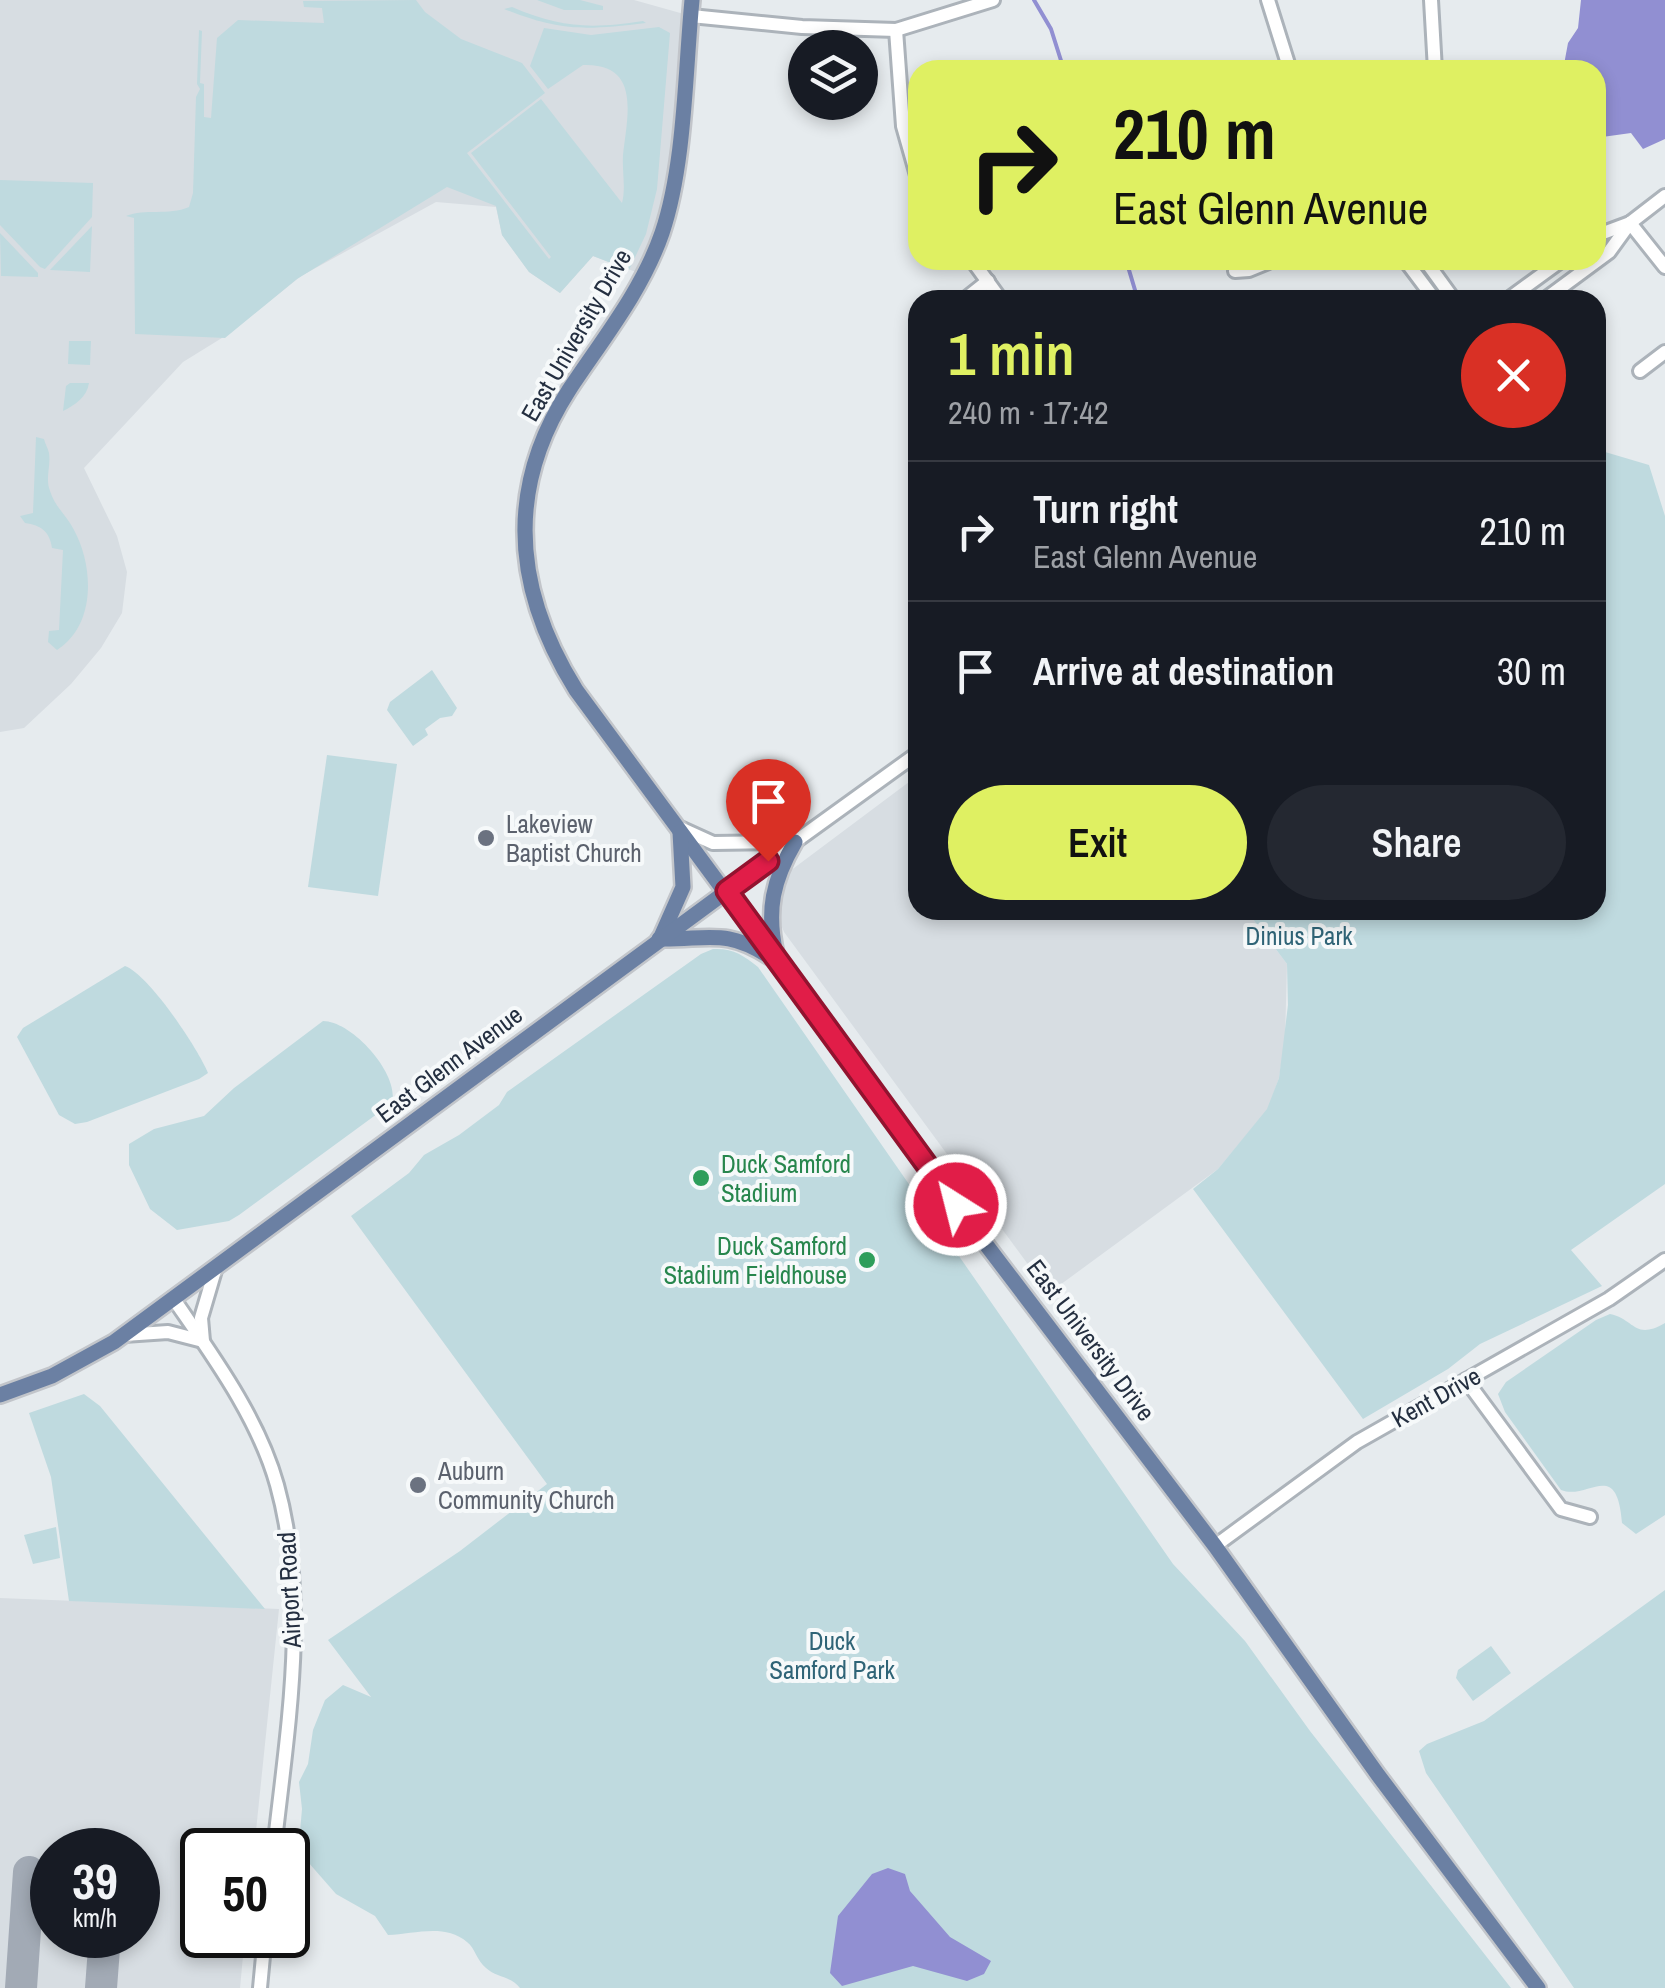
<!DOCTYPE html>
<meta charset="utf-8">
<style>
:root{--surface:#171b24;--page:#242831;--text:#f1f3f6;--muted:#9ea1a6;--line:#363941;--accent:#dff062}
body{margin:0;font-family:"Archivo Narrow",sans-serif;background:var(--page);color:var(--text);height:100vh;display:flex;flex-direction:column;font-size:38px;white-space:nowrap}
*{box-sizing:border-box;margin:0}
p{font-size:32px;color:var(--muted)}
.icon{flex:none;width:55px;height:55px;fill:none;stroke:currentColor;stroke-width:2;stroke-linecap:round;stroke-linejoin:round}
.map{position:relative;flex:1;overflow:hidden}
.details{position:absolute;left:908px;top:290px;width:698px;height:630px;display:flex;flex-direction:column;background:var(--surface);border-radius:30px;box-shadow:0 5px 15px #0003}
.details>*{flex:none}
.hud{position:absolute;left:908px;top:60px;width:698px;height:210px;border-radius:30px;box-shadow:0 5px 15px #0003;background:#dff062;color:#111;overflow:hidden}
.controls{position:absolute;left:788px;top:30px;display:grid;gap:20px}
.controls a{display:grid;place-items:center;width:90px;height:90px;border-radius:50%;background:var(--surface);box-shadow:0 5px 15px #0003;font-size:50px}
.speed{position:absolute;left:30px;top:1828px;display:flex;gap:20px;font-size:50px;font-weight:700;text-align:center}
.speed>*{display:grid;place-content:center;width:130px;height:130px;border-radius:50%;background:var(--surface);box-shadow:0 5px 15px #0003;line-height:1}
.speed small{font-size:25px;font-weight:400}
.speed .limit{border:5px solid #111;border-radius:15px;background:#fff;color:#111}
.pin{position:absolute;display:grid;place-items:center;width:85px;height:85px;color:#fff;margin:-102px -42px;border-radius:50% 50% 50% 0;rotate:-45deg;box-shadow:0 0 10px #0007}
.pin .icon{rotate:45deg}
.me{position:absolute;width:110px;margin:-55px;rotate:324deg;stroke-linejoin:round;filter:drop-shadow(0 0 8px #0008)}
.turn{display:flex;align-items:center;gap:35px;height:210px;padding:0 40px;font-size:45px}
.turn .icon{width:130px;height:130px;stroke-width:2.5}
.turn b{display:block;font-size:70px;line-height:85px}
.round{display:grid;place-items:center;flex:none;width:105px;height:105px;border-radius:52px;background:var(--page)}
.summary{display:flex;align-items:center;justify-content:space-between;height:170px;padding:0 40px}
h1{font-size:60px;font-weight:600;line-height:75px;color:var(--accent)}
.action{display:flex;gap:20px;margin-top:auto;padding:20px 40px}
.action a{flex:1;height:115px;border-radius:60px;background:var(--accent);color:#111;font-size:40px;font-weight:600;line-height:115px;text-align:center}
.action a+a{background:var(--page);color:var(--text)}
ul{padding:0;list-style:none}
li{display:flex;align-items:center;gap:30px;height:140px;padding:0 40px;border-top:2px solid var(--line)}
li div{flex:1}
li b{display:block;font-size:38px}
li em{font-style:normal}
.map>svg:first-child{display:block}
</style>
<div class="map">
<svg width="1665" height="1988" viewBox="0 0 1665 1988">
<rect width="100%" height="100%" fill="#e6ebee"/>
<g fill="#d7dde2" fill-rule="evenodd">
<polygon points="0,0 634,0 691,16 675,179 644,275 593,256 560,293 529,272 502,235 496,207 436,202 301,276 230,333 183,362 84,468 117,536 127,572 122,613 101,648 71,684 24,728 0,732"/>
<polygon points="917,776 918,910 1246,910 1287,964 1285,1040 1279,1078 1268,1109 1218,1169 1049,1293 784,932 777,915 786,874"/>
<path d="M 0,1598 L 279,1609 L 254,1850 L 202,1850 L 202,1935 L 245,1935 L 240,1988 L 0,1988 ZM 52,1850 L 138,1850 L 138,1935 L 52,1935 Z"/>
</g>
<g fill="#bfdadf">
<path d="M 416,0 L 425,12 L 461,39 L 522,63 L 545,93 L 467,153 L 549,259 L 551,257 L 471,153 L 541,99 L 622,203 C 626,188 622,172 623,155 C 627,117 642,63 583,65 L 548,89 L 530,66 L 544,28 L 591,35 L 659,27 L 670,33 L 657,189 L 646,234 L 629,270 L 593,256 L 560,293 L 529,272 L 502,235 L 496,206 L 447,187 L 297,279 L 225,338 L 135,334 L 134,218 L 126,216 C 145,208 168,216 189,207 L 193,193 L 196,97 L 200,89 L 197,84 L 199,30 L 202,31 L 200,83 L 204,84 L 204,117 L 211,118 L 217,38 L 238,20 L 324,23 L 322,8 L 304,7 L 303,1 Z"/>
<polygon points="537,0 580,0 603,6 603,10 564,10"/>
<path d="M 512,7 C 561,28 591,29 643,21 L 646,23 C 585,30 562,32 504,9 Z"/>
<polygon points="0,180 93,183 92,217 45,269 40,267 0,225"/>
<polygon points="92,226 90,272 50,270"/>
<polygon points="0,233 38,273 38,277 1,276"/>
<polygon points="69,341 91,341 90,365 68,364"/>
<path d="M 70,383 L 89,383 C 87,397 75,405 63,411 L 66,386 Z"/>
<path d="M 36,437 L 44,439 C 45,444 48,448 49,453 C 51,466 45,478 50,491 C 55,507 67,516 74,530 C 94,567 96,625 57,650 L 48,642 L 49,631 L 59,630 L 63,550 L 52,548 C 50,532 41,525 25,523 L 20,516 L 33,513 Z"/>
<polygon points="1595,449 1649,465 1665,516 1665,1184 1571,1250 1602,1286 1480,1344 1448,1369 1363,1419 1193,1189 1218,1169 1267,1109 1279,1078 1288,1005 1287,964 1246,910 1595,910"/>
<polygon points="432,670 457,708 452,716 440,718 425,729 428,735 413,746 387,710 390,702"/>
<polygon points="327,755 397,764 378,896 308,887"/>
<path d="M 713,949 C 733,948 743,955 758,967 L 1173,1564 L 1245,1641 L 1310,1731 L 1511,1988 L 520,1988 C 511,1976 497,1978 486,1968 C 477,1961 475,1948 467,1942 C 445,1923 414,1934 388,1935 L 375,1916 L 336,1894 L 308,1862 L 299,1843 L 302,1809 L 299,1782 L 308,1764 L 313,1730 L 325,1700 L 343,1685 L 371,1697 L 328,1640 L 460,1551 L 547,1484 L 351,1216 L 409,1173 L 424,1155 L 459,1135 L 499,1105 L 507,1092 L 701,954 Z"/>
<path d="M 125,966 C 149,975 197,1047 208,1073 L 199,1079 L 87,1122 L 75,1124 L 59,1115 L 17,1037 L 23,1028 Z"/>
<path d="M 323,1021 C 352,1021 400,1074 392,1103 L 239,1215 L 229,1221 L 177,1230 L 150,1209 L 129,1165 L 129,1144 L 154,1129 L 204,1116 L 234,1088 Z"/>
<path d="M 1610,1314 C 1635,1319 1634,1341 1665,1323 L 1665,1515 L 1636,1534 L 1622,1523 C 1617,1457 1588,1501 1561,1490 L 1505,1412 L 1498,1394 L 1506,1382 L 1596,1320 Z"/>
<polygon points="84,1394 100,1406 265,1609 69,1601 51,1477 29,1413"/>
<polygon points="56,1527 60,1558 33,1564 24,1535"/>
<polygon points="1665,1590 1665,1988 1574,1988 1426,1773 1419,1751 1427,1744 1484,1721"/>
<polygon points="1491,1646 1511,1673 1473,1701 1456,1678 1458,1670"/>
</g>
<g fill="#918fd2">
<polygon points="1581,0 1665,0 1665,139 1643,149 1631,133 1595,138 1595,70 1563,70 1568,43 1578,28"/>
<polygon points="888,1868 905,1874 910,1891 950,1937 991,1961 984,1974 967,1981 913,1966 842,1986 830,1973 838,1916 872,1874"/>
</g>
<g fill="none" stroke-linecap="round" stroke-linejoin="round">
<g stroke="#918fd2" stroke-width="4">
<polyline points="1034,0 1051,29 1064,70"/>
<polyline points="1126,260 1138,300"/>
</g>
<g stroke="#a2aab5" stroke-width="32">
<polyline points="21,1988 29,1872"/>
<polyline points="101,1988 105,1935"/>
</g>
<defs>
<g id="minor">
<polyline points="1268,0 1290,70"/>
<polyline points="1431,0 1435,70"/>
<polyline points="691,16 802,27 896,30 993,0"/>
<polyline points="896,30 903,126 918,179"/>
<polyline points="1630,223 1665,267"/>
<polyline points="1595,236 1630,223 1665,196"/>
<polyline points="972,260 1001,300"/>
<polyline points="1405,260 1435,300"/>
<polyline points="1425,260 1454,300"/>
<polyline points="1235,271 1249,270 1273,260"/>
<polyline points="964,300 988,281"/>
<polyline points="1507,300 1562,260"/>
<polyline points="1544,300 1609,252 1630,223"/>
<polyline points="1640,371 1665,352"/>
<polyline points="680,828 713,843 793,842"/>
<polyline points="727,891 918,753"/>
<path d="M 173,1298 C 212,1355 258,1417 277,1485 C 310,1604 287,1730 274,1850"/>
<polyline points="124,1335 168,1332 203,1341 201,1318 216,1267"/>
<polyline points="1466,1380 1561,1509 1590,1517"/>
<polyline points="1215,1546 1357,1442 1609,1299 1665,1260"/>
<polyline points="260,1988 265,1935"/>
</g>
<g id="major">
<path d="M 692,0 C 685,73 685,165 662,233 C 642,291 602,340 569,390 C 504,491 515,592 576,690 L 956,1205 L 1215,1546 L 1378,1775 L 1538,1988"/>
<path d="M 659,939 C 708,940 726,928 770,957"/>
<polyline points="660,939 683,887 680,832"/>
<path d="M 776,954 C 766,910 773,880 795,842"/>
<polyline points="0,1395 52,1376 114,1342 727,891"/>
</g>
</defs>
<use href="#minor" stroke="#acb3ba" stroke-width="18"/>
<use href="#major" stroke="#c2c5ca" stroke-width="20"/>
<use href="#minor" stroke="#fff" stroke-width="12"/>
<use href="#major" stroke="#6b80a3" stroke-width="15"/>
</g>
<g fill="none" stroke-linecap="round" stroke-linejoin="round">
<defs>
<polyline id="route" points="768,861 727,891 956,1205"/>
</defs>
<use href="#route" stroke="#92132f" stroke-width="25"/>
<use href="#route" stroke="#e11d48" stroke-width="18"/>
</g>
<g fill="#6b7280" stroke="#f6f9fa" stroke-width="4">
<circle cx="486" cy="838" r="10"/>
<circle cx="418" cy="1485" r="10"/>
</g>
<g fill="#2e9e5b" stroke="#f6f9fa" stroke-width="4">
<circle cx="701" cy="1178" r="10"/>
<circle cx="867" cy="1260" r="10"/>
</g>
<g text-anchor="middle" stroke-width="8" stroke-linejoin="round" paint-order="stroke">
<g font-size="25" fill="#242f40" stroke="#f6f9fa">
<text transform="translate(576 335) rotate(-60)" y="9">East University Drive</text>
<text transform="translate(449 1064) rotate(-37)" y="9">East Glenn Avenue</text>
<text transform="translate(1091 1340) rotate(53)" y="9">East University Drive</text>
<text transform="translate(1436 1397) rotate(-29)" y="9">Kent Drive</text>
<text transform="translate(289 1590) rotate(-93)" y="9">Airport Road</text>
</g>
<g font-size="25" fill="#5b616d" stroke="#f6f9fa" text-anchor="start">
<text x="506" y="833">Lakeview<tspan x="506" dy="29">Baptist Church</tspan></text>
<text x="438" y="1480">Auburn<tspan x="438" dy="29">Community Church</tspan></text>
</g>
<g font-size="25" fill="#2f6477" stroke="#f6f9fa">
<text x="1299" y="945">Dinius Park</text>
<text x="832" y="1650">Duck<tspan x="832" dy="29">Samford Park</tspan></text>
</g>
<g font-size="25" fill="#27864d" stroke="#f6f9fa" text-anchor="start">
<text x="721" y="1173">Duck Samford<tspan x="721" dy="29">Stadium</tspan></text>
<text x="847" y="1255" text-anchor="end">Duck Samford<tspan x="847" dy="29">Stadium Fieldhouse</tspan></text>
</g>
</g>
</svg>
<div class="controls">
<a><svg class="icon" aria-label="layers" viewBox="0 0 24 24"><path d="M12 4l9 5-9 5-9-5zM3 14l9 5 9-5"/></svg></a>
</div>
<div class="speed"><div>39<small>km/h</small></div><div class="limit">50</div></div>
<div class="pin" style="left:768px;top:861px;background:#d93025"><svg class="icon" aria-label="arrive" viewBox="0 0 24 24"><path d="M6 21V4h12l-3 4 3 4H6"/></svg></div>
<svg class="me" style="left:956px;top:1205px" viewBox="-20 -20 40 40"><circle r="17" fill="#e11d48" stroke="#fff" stroke-width="3"/><path d="M0-11L8 9 0 5-8 9z" fill="#fff"/></svg>
<div class="hud">
<div class="turn"><svg class="icon" aria-label="right" viewBox="0 0 24 24"><path d="M7 20v-9h11M14 6l5 5-5 5"/></svg><div><b>210 m</b>East Glenn Avenue</div></div>
</div>
<section class="details">
<div class="summary"><div><h1>1 min</h1><p>240 m · 17:42</p></div><a class="round" style="background:#d93025;color:#fff"><svg class="icon" aria-label="close" viewBox="0 0 24 24"><path d="M6 6l12 12M18 6L6 18"/></svg></a></div>
<ul>
<li><svg class="icon" aria-label="right" viewBox="0 0 24 24"><path d="M7 20v-9h11M14 6l5 5-5 5"/></svg><div><b>Turn right</b><p>East Glenn Avenue</p></div><em>210 m</em></li>
<li><svg class="icon" aria-label="arrive" viewBox="0 0 24 24"><path d="M6 21V4h12l-3 4 3 4H6"/></svg><div><b>Arrive at destination</b></div><em>30 m</em></li>
</ul>
<div class="action"><a>Exit</a><a>Share</a></div>
</section>
</div>
